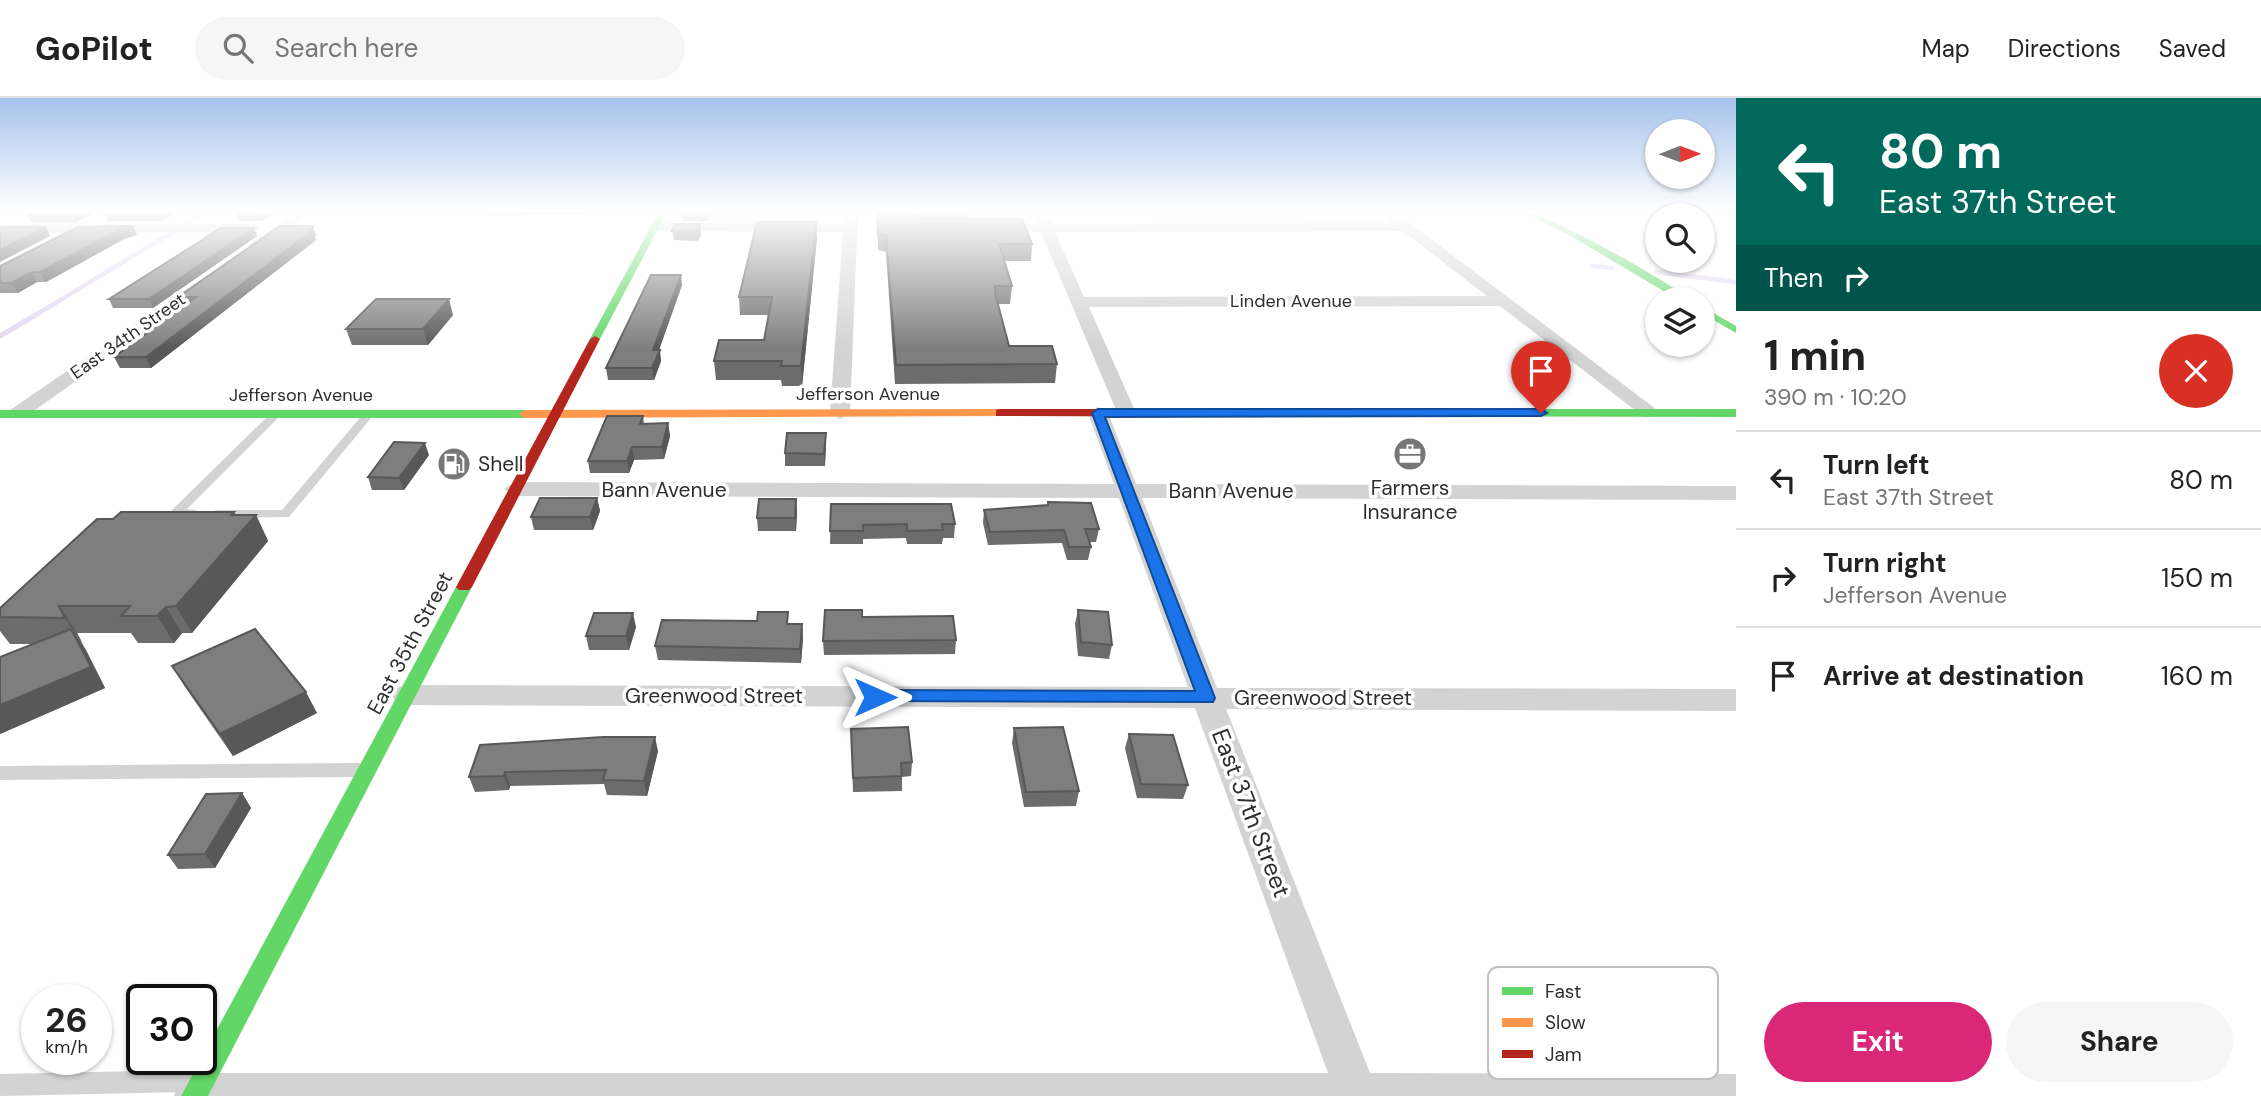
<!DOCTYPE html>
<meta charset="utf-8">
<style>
:root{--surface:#fff;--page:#f6f6f6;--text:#222;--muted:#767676;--line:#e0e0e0;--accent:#db2777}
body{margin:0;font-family:"DM Sans",sans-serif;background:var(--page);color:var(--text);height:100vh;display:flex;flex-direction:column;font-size:26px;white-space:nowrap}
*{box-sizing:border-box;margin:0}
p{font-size:23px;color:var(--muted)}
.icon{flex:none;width:38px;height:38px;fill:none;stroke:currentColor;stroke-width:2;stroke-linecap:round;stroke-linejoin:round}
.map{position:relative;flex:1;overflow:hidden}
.sheet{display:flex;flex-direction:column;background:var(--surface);width:525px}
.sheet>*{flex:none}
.hud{background:#00695c;color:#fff;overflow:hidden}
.needle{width:46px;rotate:89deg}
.fabs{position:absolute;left:1645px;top:21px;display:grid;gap:14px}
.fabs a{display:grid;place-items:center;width:70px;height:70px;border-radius:50%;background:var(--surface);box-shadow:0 2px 5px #0004;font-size:35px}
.speed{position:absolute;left:21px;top:886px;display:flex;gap:14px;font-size:35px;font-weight:700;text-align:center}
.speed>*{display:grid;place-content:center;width:91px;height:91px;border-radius:50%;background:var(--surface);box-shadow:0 2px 5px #0004;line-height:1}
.speed small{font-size:18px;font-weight:400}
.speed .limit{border:4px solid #111;border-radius:10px;background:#fff;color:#111}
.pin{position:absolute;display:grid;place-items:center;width:60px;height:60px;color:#fff;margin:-72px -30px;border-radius:50% 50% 50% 0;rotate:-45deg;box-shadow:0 0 7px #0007}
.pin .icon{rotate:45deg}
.me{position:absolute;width:77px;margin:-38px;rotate:90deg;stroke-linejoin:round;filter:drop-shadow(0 0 5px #0008)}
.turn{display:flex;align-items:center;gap:24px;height:147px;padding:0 28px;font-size:32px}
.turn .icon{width:91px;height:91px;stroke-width:2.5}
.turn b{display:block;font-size:49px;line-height:60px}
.then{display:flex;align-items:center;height:66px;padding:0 28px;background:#0003;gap:14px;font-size:26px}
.round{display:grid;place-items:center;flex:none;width:74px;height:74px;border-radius:37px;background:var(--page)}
.headline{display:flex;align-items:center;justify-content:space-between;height:119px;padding:0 28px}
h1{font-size:42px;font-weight:700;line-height:52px}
.primary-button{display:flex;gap:14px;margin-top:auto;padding:14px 28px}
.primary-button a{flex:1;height:80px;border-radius:42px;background:var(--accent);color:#fff;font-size:28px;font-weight:700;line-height:80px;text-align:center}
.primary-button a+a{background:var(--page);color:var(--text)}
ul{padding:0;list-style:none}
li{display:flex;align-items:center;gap:21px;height:98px;padding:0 28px;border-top:2px solid var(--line)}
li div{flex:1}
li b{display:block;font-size:26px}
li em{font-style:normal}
header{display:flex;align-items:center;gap:42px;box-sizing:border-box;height:98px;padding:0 35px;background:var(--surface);border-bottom:2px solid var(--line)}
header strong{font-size:33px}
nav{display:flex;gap:38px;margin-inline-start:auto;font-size:24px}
.search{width:490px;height:63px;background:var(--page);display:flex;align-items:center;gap:18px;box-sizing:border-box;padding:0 24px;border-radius:38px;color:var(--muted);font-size:26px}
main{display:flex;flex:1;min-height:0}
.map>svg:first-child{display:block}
</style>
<header>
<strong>GoPilot</strong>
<div class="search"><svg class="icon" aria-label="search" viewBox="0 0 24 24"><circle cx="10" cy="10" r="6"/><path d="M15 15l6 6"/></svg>Search here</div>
<nav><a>Map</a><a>Directions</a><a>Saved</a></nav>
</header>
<main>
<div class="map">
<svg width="1736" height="998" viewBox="0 0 1736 998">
<rect width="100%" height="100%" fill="#fff"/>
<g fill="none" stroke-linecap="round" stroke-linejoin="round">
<g stroke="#e3d8f2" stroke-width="4.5">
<polyline points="183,128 209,112"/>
<polyline points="1593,168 1612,170"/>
<polyline points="1656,174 1736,184"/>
<polyline points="34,218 174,133"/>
</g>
<polyline stroke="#e3d8f2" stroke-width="5" points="0,238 37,216"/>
<g fill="#d3d3d3" fill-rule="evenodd">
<polygon points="1384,112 1473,113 1482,112 1475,117 1387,116"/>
<polygon points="275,314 280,317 279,319 187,411 196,412 198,415 196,418 172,418 170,415 172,412 271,315"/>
<polygon points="368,314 373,317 372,319 289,419 216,420 210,416 216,412 282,412 364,315"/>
<polygon points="358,665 364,667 367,672 364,677 358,679 0,682 0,668"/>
<polygon points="186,972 194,975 197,983 194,991 186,994 0,998 0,976"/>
</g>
<g fill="#d3d3d3" fill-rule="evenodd">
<polygon points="300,112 315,112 260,152 250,152 250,146"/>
<polygon points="845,112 858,112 850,315 840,321 830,315 843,134 654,133 647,129 654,125 843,126"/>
<path d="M 1041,113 L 1046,114 L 1052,126 L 1392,125 L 1386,119 L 1398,116 L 1661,315 L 1658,319 L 1644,319 L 1500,208 L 1089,209 L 1136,315 L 1133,319 L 1119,319 L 1041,134 L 992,134 L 985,130 L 992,126 L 1038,126 L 1034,117 ZM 1403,133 L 1487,198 L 1084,199 L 1055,134 Z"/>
<polygon points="0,127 254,126 261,130 254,134 0,135"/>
<polygon points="209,176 217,181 215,184 24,320 10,320 7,316 10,312"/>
<polygon points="1098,309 1108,315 1136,386 1736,388 1736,402 1142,400 1217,590 1736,591 1736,613 1226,611 1370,975 1736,976 1736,998 174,998 180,981 195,975 1328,975 1195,610 406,607 396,604 391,597 396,590 406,587 1188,589 1119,400 515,398 504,391 515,384 1114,386 1088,315"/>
</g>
<g fill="#63d668" fill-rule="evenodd">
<polygon points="660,112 668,112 600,241 591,243 590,241"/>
<path d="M 1517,112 C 1541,111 1668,183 1689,201 L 1677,201 L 1569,137 Z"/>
<polygon points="1703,209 1736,228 1736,235 1703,216"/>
<polygon points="1280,311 1736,311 1736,319 1276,318 1276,312"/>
<polygon points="0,312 525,312 531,316 525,320 0,320"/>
<polygon points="464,484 472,489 208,998 181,998 456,489"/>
</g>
<polygon fill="#ff974d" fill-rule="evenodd" points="1000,311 1004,312 1004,318 525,320 519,316 525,312"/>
<g fill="#b3261e" fill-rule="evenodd">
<polygon points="595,238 600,241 472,489 469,492 459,492 456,489 590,241"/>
<polygon points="1000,311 1280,311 1286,315 1280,319 996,318 996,312"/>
</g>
</g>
<g fill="#6c6c6c">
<polygon points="100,112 76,124 31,124 27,117"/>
<polygon points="234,112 279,112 262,123 240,123"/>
<polygon points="419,112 587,112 584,116 488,118 487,113 420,113"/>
<polygon points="712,112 707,123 682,123 681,113"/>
<polygon points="877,112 969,112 968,121 1032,146 1031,163 1004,163 1012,188 1010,206 998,206 1009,248 1057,266 1055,285 895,286 886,154 878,152"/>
<polygon points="104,116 174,116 161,123 108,123"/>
<polygon points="700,126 701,136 698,143 674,142 672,133"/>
<polygon points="313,128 316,138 315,139 316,142 151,270 120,270 114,259 183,209 178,199"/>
<polygon points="254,130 257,138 153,210 113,210 109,201"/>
<polygon points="137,137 124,141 46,184 37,184 18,195 0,195 0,168"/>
<polygon points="817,140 802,288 782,288 781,282 716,282 714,263 764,242 769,217 740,217 739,199"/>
<polygon points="682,187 659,252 661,263 654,282 608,282 606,270"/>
<polygon points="453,217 428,247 352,247 346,231"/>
<polygon points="643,318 644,326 668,325 670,338 664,361 634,362 629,375 590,375 588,363"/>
<polygon points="826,335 825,368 785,368 785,355"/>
<polygon points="429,357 404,392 372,392 368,379"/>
<polygon points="597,400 600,413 593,432 534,432 531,419"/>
<polygon points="796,401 797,414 796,433 758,433 757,420"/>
<polygon points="1048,404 1099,431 1096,444 1089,444 1091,449 1088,462 1067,462 1062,445 988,447 983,425 984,412 1047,408"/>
<polygon points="831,406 955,426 954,440 943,440 942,446 907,446 906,440 863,441 863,446 830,446"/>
<polygon points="234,414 236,417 256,417 268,443 192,535 182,535 174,545 138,545 131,535 77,535 105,590 0,636 0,559 33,546 10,546 0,533 0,510 113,421"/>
<polygon points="1078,512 1112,547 1109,561 1078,558 1075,526"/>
<polygon points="862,519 956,542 955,556 824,557 823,543"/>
<polygon points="757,523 789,526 802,526 803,540 801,565 658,562 655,548"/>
<polygon points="636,529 629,552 589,552 586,538"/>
<polygon points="172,568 317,615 233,658 185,589"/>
<polygon points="1014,630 1079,693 1076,708 1024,709 1012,645"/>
<polygon points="851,631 912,664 911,678 902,679 902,693 853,694"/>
<polygon points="1129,636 1188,687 1183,701 1137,700 1125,650"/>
<polygon points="658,653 647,698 607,697 604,686 510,688 509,692 475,694 469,679"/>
<polygon points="242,695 251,710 215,770 178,771 168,757"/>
</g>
<g fill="#585858">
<polygon points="84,112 100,112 76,124 73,117"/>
<polygon points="166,112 173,112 174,116 161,123 158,116"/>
<polygon points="263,112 279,112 262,123 258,115"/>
<polygon points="707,112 712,112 707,123 706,113"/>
<polygon points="915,112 920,112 920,123 911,115"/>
<polygon points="816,124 817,140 802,288 801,268"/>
<polygon points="700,126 701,136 698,143 697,133"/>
<polygon points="133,128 137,137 124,141 46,184 40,174 119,132"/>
<polygon points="313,128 316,138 315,139 316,142 151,270 146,259"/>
<polygon points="46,129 50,138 0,164 0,152"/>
<polygon points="254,130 257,138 153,210 149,201"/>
<polygon points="32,174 37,184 18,195 12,185"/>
<polygon points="681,177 682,187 655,263 653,252"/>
<polygon points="449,201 453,217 428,247 423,231"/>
<polygon points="660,252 661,263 654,282 652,270"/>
<polygon points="668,325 670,338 664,361 662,349"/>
<polygon points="826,335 826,348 825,368 824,356"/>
<polygon points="425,345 429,357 404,392 399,380"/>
<polygon points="632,349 634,362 629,375 627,363"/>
<polygon points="597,400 600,413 593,432 590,419"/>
<polygon points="796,401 797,414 796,433 795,420"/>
<polygon points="234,414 243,432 256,417 268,443 192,535 176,508"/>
<polygon points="59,508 77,535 83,546 65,520"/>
<polygon points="166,509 182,535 174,545 157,518"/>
<polygon points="633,515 636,529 629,552 626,538"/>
<polygon points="802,526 803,540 801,565 800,551"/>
<polygon points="71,531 86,552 105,590 0,636 0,607"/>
<polygon points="306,594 317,615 233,658 220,636"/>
<polygon points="655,639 658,653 647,698 644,683"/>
<polygon points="505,674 510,688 509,692 504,678"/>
<polygon points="242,695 251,710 215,770 205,756"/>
</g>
<g fill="#7e7e7e" stroke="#585858" stroke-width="2">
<polygon points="38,112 84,112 73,117 27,117"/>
<polygon points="111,112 166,112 158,116 104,116"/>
<polygon points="234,112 263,112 258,115 236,115"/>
<polygon points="682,112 707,112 706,113 681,113"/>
<polygon points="877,112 915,112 911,115 921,121 1022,121 1032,146 999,146 1012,188 995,188 995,195 1009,248 1052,248 1057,266 896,267 886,138 878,136"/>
<polygon points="757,124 816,124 801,268 781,268 782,263 714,263 719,242 764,242 772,199 739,199"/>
<polygon points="675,126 700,126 697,133 672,133"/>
<polygon points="133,128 119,132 40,174 32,174 12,185 0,185 0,168 78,129"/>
<polygon points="280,128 313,128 307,133 312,133 146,259 114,259 196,199 178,199"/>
<polygon points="0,129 46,129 0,152"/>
<polygon points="221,130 254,130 149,201 109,201"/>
<polygon points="651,177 681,177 653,252 660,252 652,270 606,270"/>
<polygon points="376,201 449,201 423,231 346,231"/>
<polygon points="607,318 643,318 640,326 668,325 662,349 632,349 627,363 588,363"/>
<polygon points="787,335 826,335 824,356 785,355"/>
<polygon points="394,344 425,345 399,380 368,379"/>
<polygon points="540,400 597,400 590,419 531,419"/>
<polygon points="759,401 796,401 795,420 757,420"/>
<polygon points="1048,404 1091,405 1099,431 1085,431 1091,449 1069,449 1064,432 990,434 984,412 1048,407"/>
<polygon points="831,406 951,406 955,426 942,426 943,432 907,433 907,426 863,427 863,433 830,433"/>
<polygon points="121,414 234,414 231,417 256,417 176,508 166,509 157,518 121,518 130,508 59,508 65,520 0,519 0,510 97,421 113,421"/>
<polygon points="825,512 862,512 862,519 953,518 956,542 823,543"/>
<polygon points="1078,512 1108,514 1112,547 1081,544"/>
<polygon points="758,514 788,514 787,526 802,526 800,551 655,548 662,522 757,523"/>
<polygon points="594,515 633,515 626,538 586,538"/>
<polygon points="71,531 91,569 0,607 0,559"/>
<polygon points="255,531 306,594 220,636 172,568"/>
<polygon points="908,629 912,664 901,665 902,678 853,680 851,631"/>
<polygon points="1063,629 1079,693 1026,694 1014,630"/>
<polygon points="1129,636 1173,637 1188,687 1141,686"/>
<polygon points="603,639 655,639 644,683 603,682 606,672 505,674 504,678 469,679 480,647"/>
<polygon points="242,695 205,756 168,757 206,696"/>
</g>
<linearGradient id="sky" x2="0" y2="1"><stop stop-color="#a6c2ec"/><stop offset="0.45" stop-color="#fff"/><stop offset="1" stop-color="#fff" stop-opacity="0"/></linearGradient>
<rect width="1736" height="251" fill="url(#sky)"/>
<polygon fill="#1a73e8" stroke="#114b97" stroke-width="2" points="1098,311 1541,311 1547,315 1541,318 1105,319 1215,600 1213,604 869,603 866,599 869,594 875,592 1195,593 1092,315"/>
<defs>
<symbol id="office-disc" viewBox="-11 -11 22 22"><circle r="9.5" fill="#777" stroke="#fff"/><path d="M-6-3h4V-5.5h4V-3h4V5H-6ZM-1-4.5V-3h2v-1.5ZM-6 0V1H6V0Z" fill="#fff"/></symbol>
<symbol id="fuel-disc" viewBox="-11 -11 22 22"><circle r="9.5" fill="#777" stroke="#fff"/><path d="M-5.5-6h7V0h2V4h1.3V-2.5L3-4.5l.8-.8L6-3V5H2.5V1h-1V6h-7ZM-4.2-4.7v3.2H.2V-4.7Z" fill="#fff"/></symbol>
</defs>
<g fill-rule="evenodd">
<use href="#office-disc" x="1391" y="337" width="38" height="38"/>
<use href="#fuel-disc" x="435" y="347" width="38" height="38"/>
</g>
<g text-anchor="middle" stroke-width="7" stroke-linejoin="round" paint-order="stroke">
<g font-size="18" fill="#2e2e2e" stroke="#fff">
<text x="1291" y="209">Linden Avenue</text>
<text transform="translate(128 238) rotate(-35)" y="6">East 34th Street</text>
<text x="868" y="302">Jefferson Avenue</text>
<text x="301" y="303">Jefferson Avenue</text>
</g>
<g font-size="21" fill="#2e2e2e" stroke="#fff" text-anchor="start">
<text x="478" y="373">Shell</text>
<text x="1410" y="397" text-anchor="middle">Farmers<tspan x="1410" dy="24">Insurance</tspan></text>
</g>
<g font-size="21" fill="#2e2e2e" stroke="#fff">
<text x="664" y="399">Bann Avenue</text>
<text x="1231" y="400">Bann Avenue</text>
<text transform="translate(410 545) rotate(-62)" y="7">East 35th Street</text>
<text x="714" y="605">Greenwood Street</text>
<text x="1323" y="607">Greenwood Street</text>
</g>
<g font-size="24" fill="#2e2e2e" stroke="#fff">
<text transform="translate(1251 715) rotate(69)" y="8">East 37th Street</text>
</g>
</g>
<rect x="1488" y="869" width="230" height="112" rx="10" fill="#fff" stroke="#c0c0c0" stroke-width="2"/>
<rect x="1502" y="889" width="31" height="8" fill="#63d668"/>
<rect x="1502" y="920" width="31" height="9" fill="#ff974d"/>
<rect x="1502" y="952" width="31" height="8" fill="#b3261e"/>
<g font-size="19" fill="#2e2e2e">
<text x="1545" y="900">Fast</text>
<text x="1545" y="931">Slow</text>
<text x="1545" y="963">Jam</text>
</g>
</svg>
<div class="fabs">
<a><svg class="needle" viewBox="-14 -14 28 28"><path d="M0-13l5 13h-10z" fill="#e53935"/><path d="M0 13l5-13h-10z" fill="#767676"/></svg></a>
<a><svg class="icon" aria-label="search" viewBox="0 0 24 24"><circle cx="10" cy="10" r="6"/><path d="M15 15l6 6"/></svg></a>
<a><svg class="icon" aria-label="layers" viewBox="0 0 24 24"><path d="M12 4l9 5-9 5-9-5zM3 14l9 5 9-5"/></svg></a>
</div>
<div class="speed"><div>26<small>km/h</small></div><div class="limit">30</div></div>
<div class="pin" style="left:1541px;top:315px;background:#d93025"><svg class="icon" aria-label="arrive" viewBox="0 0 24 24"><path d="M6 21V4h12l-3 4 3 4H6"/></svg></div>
<svg class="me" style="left:875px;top:599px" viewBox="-20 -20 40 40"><path d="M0-17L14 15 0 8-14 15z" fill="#1a73e8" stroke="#fff" stroke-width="4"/></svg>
</div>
<section class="sheet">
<div class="hud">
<div class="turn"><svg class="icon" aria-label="left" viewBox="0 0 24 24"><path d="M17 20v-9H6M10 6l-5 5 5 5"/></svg><div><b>80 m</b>East 37th Street</div></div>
<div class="then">Then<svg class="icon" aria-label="right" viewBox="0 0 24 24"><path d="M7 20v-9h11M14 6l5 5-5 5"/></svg></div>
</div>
<div class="headline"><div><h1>1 min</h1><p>390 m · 10:20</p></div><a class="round" style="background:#d93025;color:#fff"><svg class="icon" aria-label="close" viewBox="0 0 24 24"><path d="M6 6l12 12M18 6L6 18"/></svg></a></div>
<ul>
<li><svg class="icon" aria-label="left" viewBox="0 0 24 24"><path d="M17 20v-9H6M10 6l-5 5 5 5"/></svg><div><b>Turn left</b><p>East 37th Street</p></div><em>80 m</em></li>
<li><svg class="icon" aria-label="right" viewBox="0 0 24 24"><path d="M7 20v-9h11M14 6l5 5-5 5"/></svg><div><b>Turn right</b><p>Jefferson Avenue</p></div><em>150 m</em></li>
<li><svg class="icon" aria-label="arrive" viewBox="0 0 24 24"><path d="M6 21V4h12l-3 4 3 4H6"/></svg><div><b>Arrive at destination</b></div><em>160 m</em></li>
</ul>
<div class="primary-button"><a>Exit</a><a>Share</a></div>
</section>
</main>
